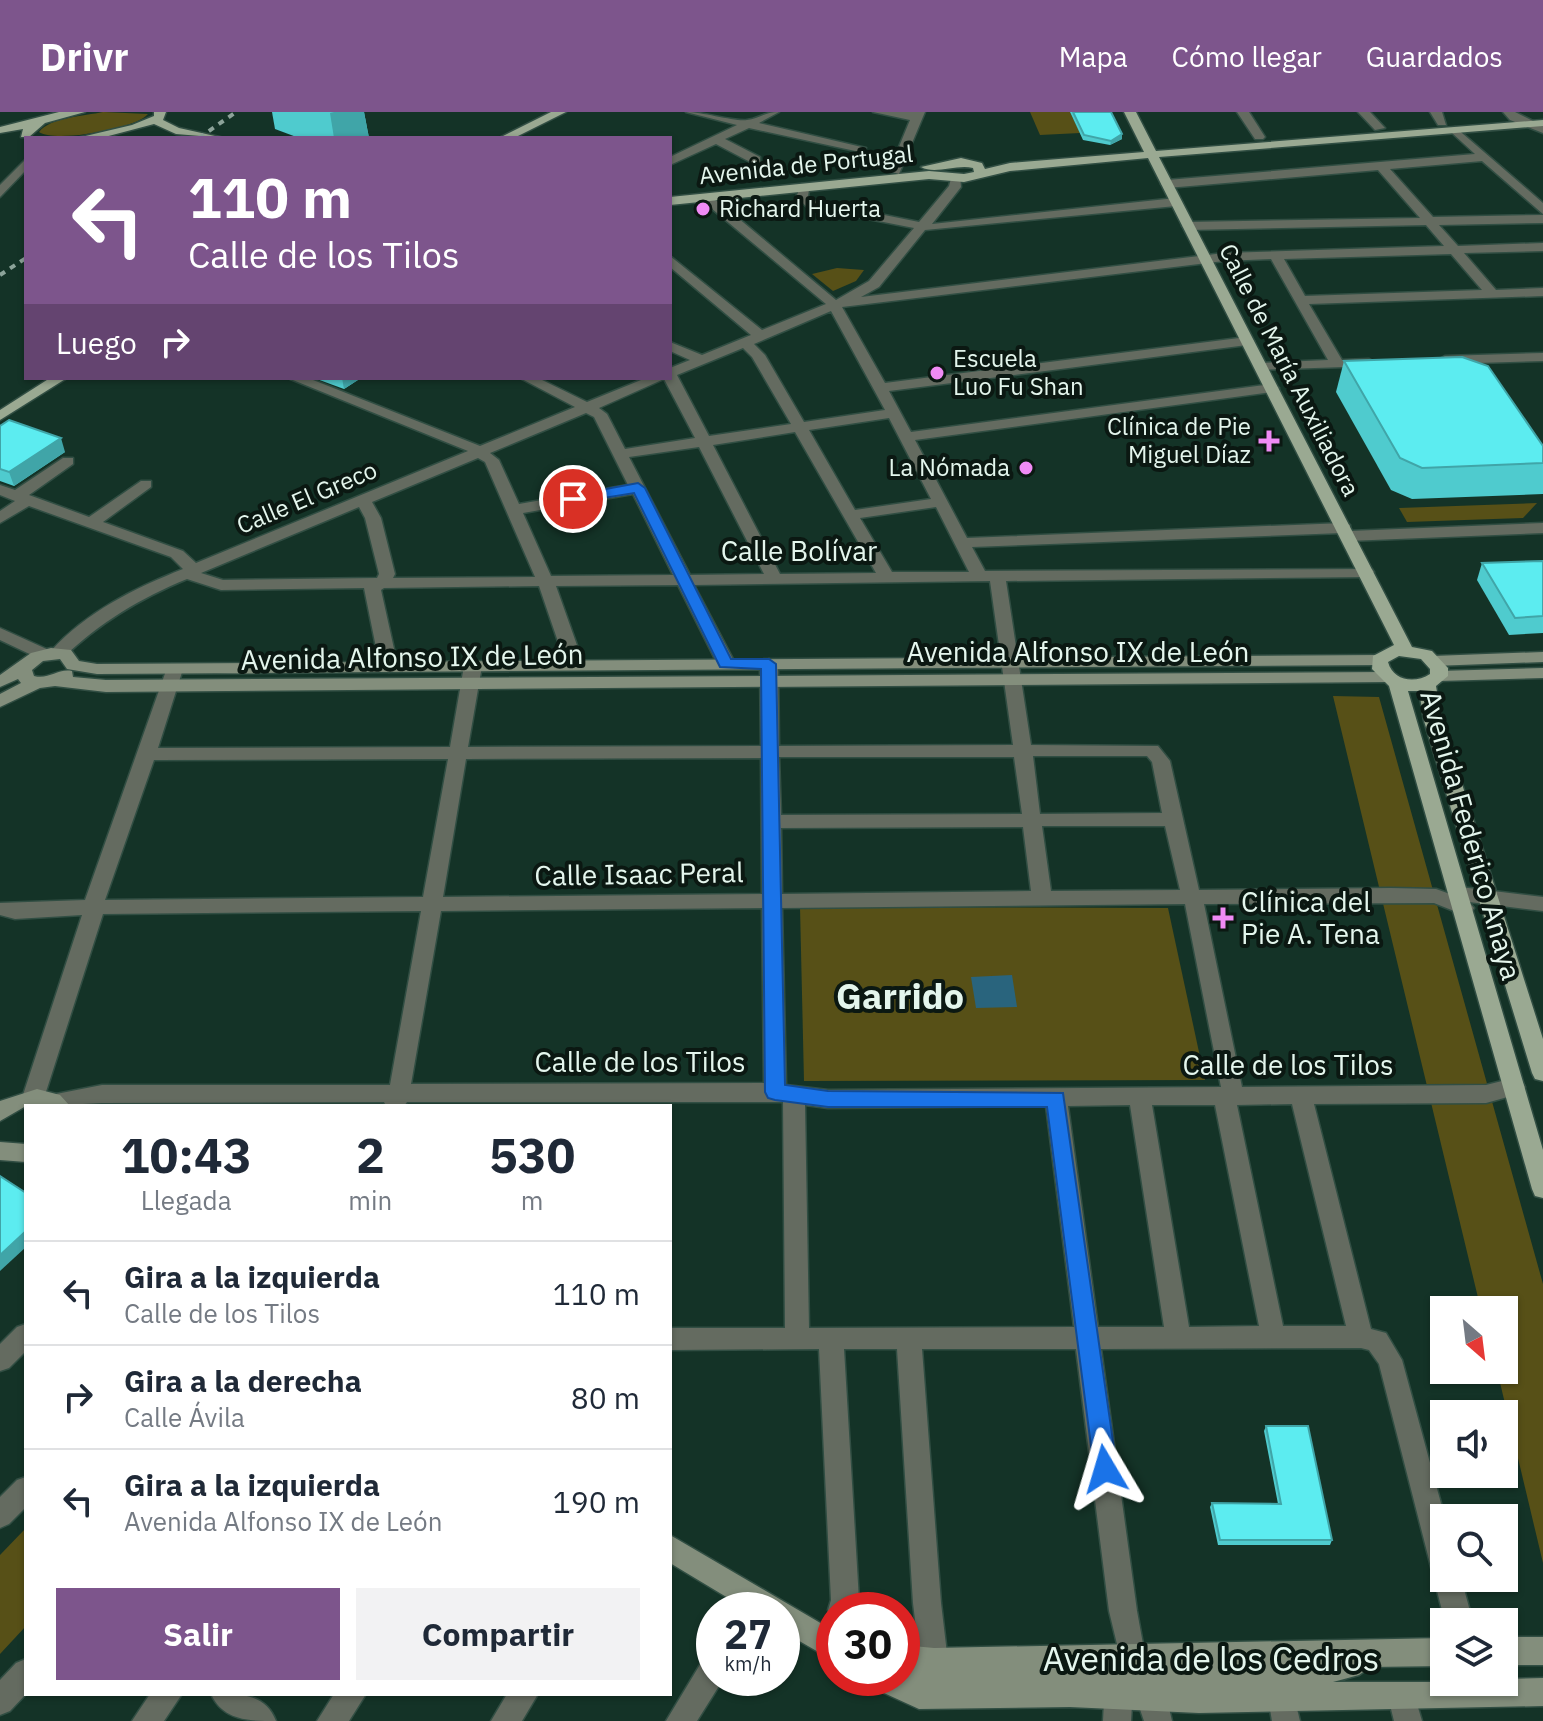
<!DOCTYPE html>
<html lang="es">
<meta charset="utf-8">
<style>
:root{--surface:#fff;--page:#f2f2f3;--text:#1f2937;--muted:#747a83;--line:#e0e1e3;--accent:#7d558c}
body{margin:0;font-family:"IBM Plex Sans",sans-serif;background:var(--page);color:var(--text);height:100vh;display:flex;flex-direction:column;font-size:30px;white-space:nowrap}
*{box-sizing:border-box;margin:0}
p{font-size:26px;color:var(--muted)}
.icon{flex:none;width:44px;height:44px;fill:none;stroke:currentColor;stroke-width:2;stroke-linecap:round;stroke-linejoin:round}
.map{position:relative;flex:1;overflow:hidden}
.side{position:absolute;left:24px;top:992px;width:648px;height:592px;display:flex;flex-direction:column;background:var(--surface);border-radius:0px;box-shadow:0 2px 6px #0004}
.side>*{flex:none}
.banner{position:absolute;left:24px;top:24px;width:648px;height:244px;border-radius:0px;box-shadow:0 2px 6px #0004;background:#7d558c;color:#fff;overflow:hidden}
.needle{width:52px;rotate:152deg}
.fabs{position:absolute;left:1430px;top:1184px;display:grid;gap:16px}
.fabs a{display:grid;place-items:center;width:88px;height:88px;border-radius:0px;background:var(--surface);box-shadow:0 2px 6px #0004;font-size:40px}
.speed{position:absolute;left:696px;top:1480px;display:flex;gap:16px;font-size:40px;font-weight:700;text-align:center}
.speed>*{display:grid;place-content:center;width:104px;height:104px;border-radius:50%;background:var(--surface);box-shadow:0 2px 6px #0004;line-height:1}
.speed small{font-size:20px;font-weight:400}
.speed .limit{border:12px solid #d22;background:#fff;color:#111}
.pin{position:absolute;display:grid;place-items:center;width:68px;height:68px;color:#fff;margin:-34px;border:4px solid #fff;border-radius:50%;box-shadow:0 2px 8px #0007}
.me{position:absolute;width:88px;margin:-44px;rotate:353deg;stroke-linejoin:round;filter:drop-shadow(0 0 6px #0008)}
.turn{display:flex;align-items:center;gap:28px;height:168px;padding:0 32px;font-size:36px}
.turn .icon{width:104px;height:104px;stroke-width:2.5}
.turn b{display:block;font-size:56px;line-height:68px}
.then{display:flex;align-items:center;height:76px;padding:0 32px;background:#0003;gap:16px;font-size:30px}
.eta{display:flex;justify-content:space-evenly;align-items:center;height:136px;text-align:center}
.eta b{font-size:48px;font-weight:800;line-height:56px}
.action{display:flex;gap:16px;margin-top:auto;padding:16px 32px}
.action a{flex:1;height:92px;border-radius:0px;background:var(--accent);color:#fff;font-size:32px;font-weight:800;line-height:92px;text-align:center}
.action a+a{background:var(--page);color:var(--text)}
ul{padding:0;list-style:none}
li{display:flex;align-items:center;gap:24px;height:104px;padding:0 32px;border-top:2px solid var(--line)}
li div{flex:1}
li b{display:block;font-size:30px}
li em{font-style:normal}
header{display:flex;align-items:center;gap:48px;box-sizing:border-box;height:112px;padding:0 40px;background:var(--accent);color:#fff}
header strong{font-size:38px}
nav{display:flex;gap:44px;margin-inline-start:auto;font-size:28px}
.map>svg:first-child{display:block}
</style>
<header>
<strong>Drivr</strong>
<nav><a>Mapa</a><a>Cómo llegar</a><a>Guardados</a></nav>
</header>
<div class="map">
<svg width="1543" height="1609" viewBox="0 0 1543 1609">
<rect width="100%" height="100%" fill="#143327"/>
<g fill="#575017">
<path d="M 103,0 L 148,2 C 136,17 55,31 39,20 C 51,5 84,4 103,0 Z"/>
<polygon points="1030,0 1070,0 1080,21 1040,23"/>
<polygon points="837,156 864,158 856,169 833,179 812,162"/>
<polygon points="1537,391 1523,406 1407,410 1399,396"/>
<polygon points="1333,584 1379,585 1543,1172 1543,1451 1497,1258 1504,1258 1504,1198 1481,1198"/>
<polygon points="800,795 1168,796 1205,968 804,969"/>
<polygon points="26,1416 26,1514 0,1542 0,1443"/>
</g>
<polygon fill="#29647d" points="1012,863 1017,895 976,896 971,865"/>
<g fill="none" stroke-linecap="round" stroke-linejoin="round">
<defs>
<g id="street">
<path d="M 686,0 C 703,0 736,10 747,8 C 758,7 764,0 779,0 L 759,11 L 866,36 L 860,40 L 749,16 L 725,27 L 760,45 L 760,51 L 752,51 L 716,32 L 670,53 L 670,45 L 737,13 Z"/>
<polygon points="873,0 925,0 899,62 889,59 910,8"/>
<polygon points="1237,0 1249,0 1265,25 1263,27 1255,27"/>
<polygon points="1358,0 1370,0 1385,16 1375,18"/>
<polygon points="1430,0 1442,0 1446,13 1438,13"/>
<polygon points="1503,0 1515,0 1543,14 1543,21 1510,8"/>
<path d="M 1455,15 L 1543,91 L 1543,102 L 1482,49 L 1390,57 L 1433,105 L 1543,103 L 1543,111 L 1439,113 L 1458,134 L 1543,131 L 1543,139 L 1464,141 L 1496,178 L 1543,176 L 1543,184 L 1309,192 L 1342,248 L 1369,247 L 1376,251 L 1374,254 L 1256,258 L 1256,252 L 1261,251 L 1328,248 L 1271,147 L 1224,149 L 842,195 L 885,271 L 1247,225 L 1254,229 L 1247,233 L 889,279 L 911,320 L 1272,272 L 1279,276 L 1272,280 L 915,328 L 967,426 L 1344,411 L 1350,413 L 1350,419 L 1543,411 L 1543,421 L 1348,429 L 1342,427 L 1342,421 L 972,435 L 985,459 L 1372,457 L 1374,460 L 1366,465 L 1006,469 L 1031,633 L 1158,634 L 1170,649 L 1199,778 L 1391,776 L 1436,777 L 1450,782 L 1453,777 L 1460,775 L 1543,785 L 1543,799 L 1469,790 L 1474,796 L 1471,801 L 1464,803 L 1434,791 L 1204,792 L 1242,975 L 1486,973 L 1514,966 L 1522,969 L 1525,975 L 1522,981 L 1486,991 L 1314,992 L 1371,1217 L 1386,1221 L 1402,1248 L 1445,1406 L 1444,1466 L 1461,1466 L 1473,1510 L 1445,1510 L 1379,1252 L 1369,1238 L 1361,1236 L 1101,1237 L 1137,1499 L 1145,1543 L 1167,1587 L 1172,1609 L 1144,1609 L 1133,1577 L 1131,1609 L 1103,1609 L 1105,1570 L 1109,1560 L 1123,1557 L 1109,1499 L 1076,1237 L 922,1237 L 941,1491 L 948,1550 L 944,1560 L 934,1564 L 924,1560 L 920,1550 L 913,1491 L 897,1237 L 844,1237 L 859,1488 L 856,1498 L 834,1498 L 832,1508 L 828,1498 L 831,1488 L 819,1237 L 670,1238 L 670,1216 L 785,1216 L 783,990 L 407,990 L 404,994 L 386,994 L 384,990 L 102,991 L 45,994 L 43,990 L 46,984 L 102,973 L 390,973 L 421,799 L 103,802 L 44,986 L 41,992 L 25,992 L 22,986 L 82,803 L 15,807 L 0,803 L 0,791 L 85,788 L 168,553 L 174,552 L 183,557 L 158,636 L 450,635 L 464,554 L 473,549 L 482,554 L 468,635 L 761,634 L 760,552 L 769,547 L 778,552 L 779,634 L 1013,633 L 990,469 L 694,473 L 735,551 L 726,556 L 717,551 L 678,473 L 556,474 L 584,553 L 575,558 L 566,553 L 539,474 L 384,476 L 381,478 L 398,555 L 389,560 L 380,555 L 364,476 L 221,478 L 187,467 C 141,486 100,510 64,545 L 38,546 L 0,528 L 0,516 L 51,539 C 86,500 135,476 183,457 L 171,445 L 29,394 L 0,411 L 0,399 L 15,389 L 0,383 L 0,373 L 15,378 L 63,346 L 73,346 L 73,352 L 29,383 L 89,405 L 141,369 L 151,369 L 151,375 L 103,410 L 183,439 L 196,451 L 468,339 L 288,266 L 308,266 L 480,334 L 575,295 L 520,266 L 538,266 L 587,290 L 646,266 L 670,266 L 670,256 L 690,248 L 670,239 L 670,230 L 702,243 L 751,223 L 670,155 L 670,144 L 762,218 L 826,192 L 711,96 L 696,89 L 696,83 L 704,83 L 719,90 L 836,188 L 869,169 L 914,116 L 807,95 L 796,85 L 802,72 L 810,72 L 808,84 L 815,89 L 919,110 L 949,74 L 952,63 L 960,63 L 961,75 L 932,112 L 1176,86 L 1182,90 L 1176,94 L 925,118 L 879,175 L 861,185 L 1224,141 L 1444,134 L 1426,113 L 1188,118 L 1182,114 L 1188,110 L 1420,106 L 1378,58 L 1167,76 L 1161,72 L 1167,68 L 1475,42 L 1451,20 L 1449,18 ZM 1451,142 L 1482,178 L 1305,184 L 1284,147 ZM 831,199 L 885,298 L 804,310 L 765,243 L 754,232 ZM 743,236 L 752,245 L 791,312 L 709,324 L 677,263 ZM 664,267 L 695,326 L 625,337 L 607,302 L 599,296 ZM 586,301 L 594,305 L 628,373 L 519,392 L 499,348 L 490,341 ZM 889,306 L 931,387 L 855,398 L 809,318 ZM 795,320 L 876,461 L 780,462 L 713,333 ZM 699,335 L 764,462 L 690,463 L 629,345 ZM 478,346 L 485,350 L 535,465 L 393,466 L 395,462 L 381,406 L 372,390 ZM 633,382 L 673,463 L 551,464 L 523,401 ZM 359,395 L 365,406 L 379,462 L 377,466 L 223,468 L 201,461 ZM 936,395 L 969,460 L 892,460 L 860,406 ZM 1033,644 L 1147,644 L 1152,650 L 1162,701 L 1040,702 ZM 779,645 L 1014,645 L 1022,702 L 781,703 ZM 761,646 L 762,782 L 443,785 L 466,647 ZM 448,647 L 423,785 L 105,788 L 154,648 ZM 1042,714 L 1165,714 L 1180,778 L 1051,779 ZM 1023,715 L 1031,779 L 782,782 L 781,716 ZM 1185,792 L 1221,975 L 828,978 L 786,973 L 782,796 ZM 762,796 L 764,971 L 411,972 L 441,799 ZM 1292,992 L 1346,1214 L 1283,1214 L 1237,993 ZM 805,993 L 828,996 L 1046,994 L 1074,1215 L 809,1216 ZM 1130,993 L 1164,1215 L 1098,1215 L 1068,994 ZM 1152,993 L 1215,993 L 1259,1214 L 1189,1215 Z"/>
<polygon points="26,47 26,58 0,85 0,73"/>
<polygon points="1543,241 1543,249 1445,252 1438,248 1445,244"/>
<polygon points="26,1212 26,1239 9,1256 0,1259 0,1232 17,1215"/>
<polygon points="26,1365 26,1395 9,1412 0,1416 0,1385 17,1368"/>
<polygon points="714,1542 714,1566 724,1566 697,1609 666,1609 704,1546"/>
<polygon points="26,1547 26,1582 10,1599 0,1603 0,1568 16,1551"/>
<polygon points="1402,1571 1412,1575 1422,1609 1394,1609 1388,1585 1392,1575"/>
<polygon points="1282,1572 1292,1576 1300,1609 1272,1609 1268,1586 1272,1576"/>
<polygon points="150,1582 182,1582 164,1609 132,1609"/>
<path d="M 211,1582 C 237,1582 265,1580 276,1609 C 250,1609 223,1609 211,1582 Z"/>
<polygon points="334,1582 366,1582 349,1609 317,1609"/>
<polygon points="507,1582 538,1582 522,1609 491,1609"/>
</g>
<g id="secondary">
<path d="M 51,536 L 71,538 L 79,549 L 97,552 L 1379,543 L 1388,548 L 1379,553 L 97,562 L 67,557 L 60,547 L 43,549 L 32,558 L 34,564 C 49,568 58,556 72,559 L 73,565 L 106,568 L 1387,560 L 1396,565 L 1387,570 L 106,580 L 55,574 L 40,576 L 0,595 L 0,582 L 21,571 L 18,567 L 0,575 L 0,563 L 31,541 Z"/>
<polygon points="1543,540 1543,550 1433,554 1424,549 1433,544"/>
<polygon points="1543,556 1543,566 1439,569 1430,564 1439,559"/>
<polygon points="37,977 60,983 70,994 26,994 0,1009 0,989"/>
<polygon points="0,1030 26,1032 26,1050 0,1048"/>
<polygon points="670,1423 834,1519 834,1549 782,1519 782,1498 748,1498 670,1451"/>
<rect x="1504" y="1525" width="39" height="28"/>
<polygon points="1444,1526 1444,1554 1370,1555 1359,1563 1333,1570 1504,1570 1504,1567 1543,1566 1543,1594 1199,1601 1070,1595 919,1597 873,1576 869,1566 902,1566 902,1533 934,1536"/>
</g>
<g id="primary">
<polygon points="59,0 85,0 45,11 29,25 21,25 23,17 0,21 0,15"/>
<polygon points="154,0 166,0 163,8 179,16 224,26 176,22 154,12 101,26 77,26 132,13 154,4"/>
<polygon points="551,0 566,0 514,26 499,26"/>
<path d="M 1124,0 L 1136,0 L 1156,39 L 1543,8 L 1543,14 L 1159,45 L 1412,535 L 1432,539 L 1448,556 L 1448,564 L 1436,574 L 1442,609 L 1543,927 L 1543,969 L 1535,967 L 1532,961 L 1424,609 L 1419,579 L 1408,579 L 1543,1038 L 1543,1086 L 1535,1084 L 1532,1077 L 1389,574 L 1372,557 L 1373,544 L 1394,533 L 1148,46 L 1010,59 L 964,70 L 929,67 L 670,93 L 670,85 L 929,59 L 964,62 L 974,60 L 973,56 C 956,52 935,63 921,55 L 961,46 L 982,51 L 985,57 L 1010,51 L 1144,40 ZM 1399,544 L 1421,547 L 1430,557 L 1430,562 C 1415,572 1393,569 1388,550 Z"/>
<polygon points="50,266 67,266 0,308 0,298"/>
</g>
</defs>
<use href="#street" stroke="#314e43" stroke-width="3"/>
<use href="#secondary" stroke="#314e43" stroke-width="3"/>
<use href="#primary" stroke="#314e43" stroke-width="3"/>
<use href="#street" fill="#646b60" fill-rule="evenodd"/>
<use href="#secondary" fill="#838e7c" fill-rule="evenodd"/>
<use href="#primary" fill="#9aa992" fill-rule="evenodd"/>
<g stroke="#8ca399" stroke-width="4" stroke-dasharray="6 6" stroke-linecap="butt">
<polyline points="199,26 236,0"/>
<polyline points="0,163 26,146"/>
</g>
</g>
<g fill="#4fcbce">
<polygon points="272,0 364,0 369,26 299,26 275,17"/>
<polygon points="1070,0 1111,0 1122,22 1122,27 1110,33 1083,28"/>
<polygon points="1344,249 1543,334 1543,382 1412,387 1391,378 1336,280"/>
<polygon points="314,266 361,266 344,277"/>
<polygon points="0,314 65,340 14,374 0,369"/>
<polygon points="1543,449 1543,521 1509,523 1477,468 1482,451"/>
<polygon points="1266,1314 1332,1428 1330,1433 1218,1433 1210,1395 1212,1391 1278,1392 1264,1319"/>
</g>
<g fill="#40a5a8">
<polygon points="334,0 364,0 369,26 334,26 330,1"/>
<polygon points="1122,22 1122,27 1110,33 1111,29"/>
<polygon points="342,266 361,266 344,277"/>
<polygon points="61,326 65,340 14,374 9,360"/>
<polygon points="26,1119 26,1135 0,1159 0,1143"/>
</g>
<g fill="#5cecf0" stroke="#40a5a8" stroke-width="2">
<polygon points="1073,0 1111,0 1122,22 1111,29 1084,23"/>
<polygon points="1462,245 1488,254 1543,334 1543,351 1422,356 1400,346 1344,249"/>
<polygon points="9,308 61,326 9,360 0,357 0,314"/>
<polygon points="1543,449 1543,504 1515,506 1482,451"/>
<polygon points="0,1064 26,1081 26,1119 0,1143"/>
<polygon points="1266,1314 1308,1314 1332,1428 1220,1428 1212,1391 1281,1392"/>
</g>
<polygon fill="#1a73e8" stroke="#114b97" stroke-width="2" points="638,371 645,376 731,547 769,547 776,552 785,973 828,979 1063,981 1117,1357 1114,1365 1105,1368 1097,1365 1094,1357 1047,995 828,995 775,988 768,986 765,980 761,557 720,555 634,381 573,391 566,387 573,383"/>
<g fill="#f08bf5" stroke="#0b1812" stroke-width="3">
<circle cx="703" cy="97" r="8"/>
<circle cx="937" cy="261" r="8"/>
<path d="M1265 317h8v8h8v8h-8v8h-8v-8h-8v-8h8z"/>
<circle cx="1026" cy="356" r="8"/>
<path d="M1219 794h8v8h8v8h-8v8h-8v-8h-8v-8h8z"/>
</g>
<g text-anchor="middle" stroke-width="8" stroke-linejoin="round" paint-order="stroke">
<g font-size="24" fill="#e4f6ed" stroke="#0b1812">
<text transform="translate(806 53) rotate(-6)" y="8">Avenida de Portugal</text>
<text transform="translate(1289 258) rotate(63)" y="8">Calle de María Auxiliadora</text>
<text transform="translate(307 386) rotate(-23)" y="8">Calle El Greco</text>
</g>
<g font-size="24" fill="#e4f6ed" stroke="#0b1812" text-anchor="start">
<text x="719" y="105">Richard Huerta</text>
<text x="953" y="255">Escuela<tspan x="953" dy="28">Luo Fu Shan</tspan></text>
<text x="1251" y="323" text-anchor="end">Clínica de Pie<tspan x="1251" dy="28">Miguel Díaz</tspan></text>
<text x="1010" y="364" text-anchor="end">La Nómada</text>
</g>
<g font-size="28" fill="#e4f6ed" stroke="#0b1812">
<text x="799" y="449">Calle Bolívar</text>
<text x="1078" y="550">Avenida Alfonso IX de León</text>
<text transform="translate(412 545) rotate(-1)" y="10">Avenida Alfonso IX de León</text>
<text transform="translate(1471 723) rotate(74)" y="10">Avenida Federico Anaya</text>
<text transform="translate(639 762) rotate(-1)" y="10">Calle Isaac Peral</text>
<text x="640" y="960">Calle de los Tilos</text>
<text x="1288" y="963">Calle de los Tilos</text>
</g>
<g font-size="28" fill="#e4f6ed" stroke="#0b1812" text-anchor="start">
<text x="1241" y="800">Clínica del<tspan x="1241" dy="32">Pie A. Tena</tspan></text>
</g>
<g font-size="34" fill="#e4f6ed" stroke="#0b1812">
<text x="1211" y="1559">Avenida de los Cedros</text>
</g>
<g font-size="36" font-weight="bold" fill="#e4f6ed" stroke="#0b1812">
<text x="900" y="897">Garrido</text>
</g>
</g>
</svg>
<div class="fabs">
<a><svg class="needle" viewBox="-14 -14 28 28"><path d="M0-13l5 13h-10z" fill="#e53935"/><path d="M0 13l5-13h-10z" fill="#747a83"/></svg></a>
<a><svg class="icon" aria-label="sound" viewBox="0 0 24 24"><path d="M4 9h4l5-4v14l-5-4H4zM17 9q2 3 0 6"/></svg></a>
<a><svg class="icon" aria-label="search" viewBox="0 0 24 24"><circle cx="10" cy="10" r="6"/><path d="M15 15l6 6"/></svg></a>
<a><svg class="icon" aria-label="layers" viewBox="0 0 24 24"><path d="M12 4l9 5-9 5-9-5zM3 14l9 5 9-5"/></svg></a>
</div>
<div class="speed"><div>27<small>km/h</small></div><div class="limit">30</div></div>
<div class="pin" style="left:573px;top:387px;background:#d93025"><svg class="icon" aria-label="arrive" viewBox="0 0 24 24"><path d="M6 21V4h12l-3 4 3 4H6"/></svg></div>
<svg class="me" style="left:1105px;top:1357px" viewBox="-20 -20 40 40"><path d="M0-17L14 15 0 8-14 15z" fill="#1a73e8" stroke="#fff" stroke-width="4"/></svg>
<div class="banner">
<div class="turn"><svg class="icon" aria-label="left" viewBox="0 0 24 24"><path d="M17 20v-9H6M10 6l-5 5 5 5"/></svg><div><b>110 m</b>Calle de los Tilos</div></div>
<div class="then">Luego<svg class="icon" aria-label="right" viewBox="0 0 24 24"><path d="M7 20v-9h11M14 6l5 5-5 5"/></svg></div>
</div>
<section class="side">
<div class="eta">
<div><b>10:43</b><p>Llegada</p></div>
<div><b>2</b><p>min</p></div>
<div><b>530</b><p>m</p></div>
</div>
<ul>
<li><svg class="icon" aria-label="left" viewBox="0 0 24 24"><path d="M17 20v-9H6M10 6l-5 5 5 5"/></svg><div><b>Gira a la izquierda</b><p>Calle de los Tilos</p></div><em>110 m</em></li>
<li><svg class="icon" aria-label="right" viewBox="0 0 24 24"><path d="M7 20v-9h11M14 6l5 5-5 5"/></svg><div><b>Gira a la derecha</b><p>Calle Ávila</p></div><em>80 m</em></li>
<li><svg class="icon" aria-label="left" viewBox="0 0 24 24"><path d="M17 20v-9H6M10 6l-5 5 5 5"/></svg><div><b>Gira a la izquierda</b><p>Avenida Alfonso IX de León</p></div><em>190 m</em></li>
</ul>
<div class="action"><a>Salir</a><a>Compartir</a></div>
</section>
</div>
